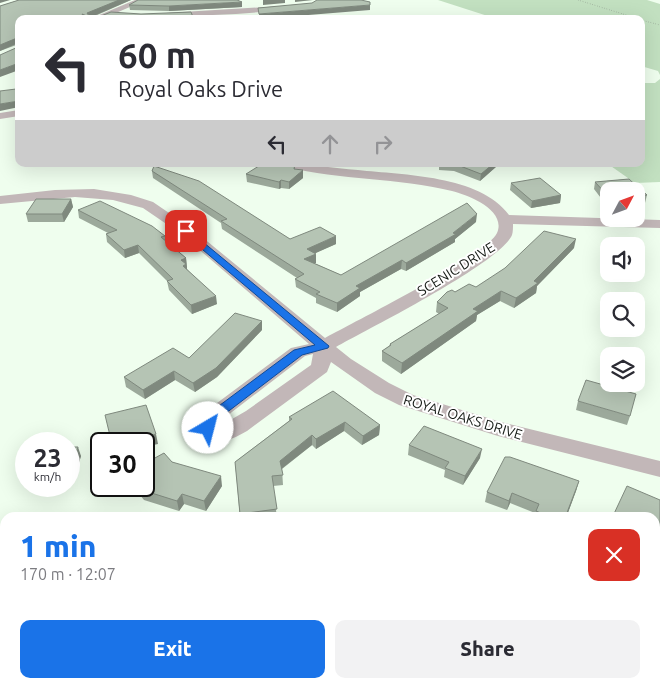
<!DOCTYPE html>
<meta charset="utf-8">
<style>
:root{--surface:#fff;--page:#f2f2f3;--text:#2b2b33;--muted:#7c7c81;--accent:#1a73e8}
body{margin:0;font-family:Ubuntu,sans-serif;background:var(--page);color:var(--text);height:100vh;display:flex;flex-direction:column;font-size:19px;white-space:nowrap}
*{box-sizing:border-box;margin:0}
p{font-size:16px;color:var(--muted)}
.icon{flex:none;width:28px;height:28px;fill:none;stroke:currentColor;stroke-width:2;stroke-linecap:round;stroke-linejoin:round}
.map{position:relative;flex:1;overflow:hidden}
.drawer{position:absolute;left:0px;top:512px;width:660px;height:176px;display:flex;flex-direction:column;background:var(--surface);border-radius:15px 15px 0 0;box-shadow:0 5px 20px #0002}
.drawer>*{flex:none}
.banner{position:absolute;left:15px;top:15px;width:630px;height:152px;border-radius:10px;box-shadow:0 5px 20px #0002;background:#fff;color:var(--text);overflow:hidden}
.needle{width:32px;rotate:49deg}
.fabs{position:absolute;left:600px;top:182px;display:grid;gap:10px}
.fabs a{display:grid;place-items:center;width:45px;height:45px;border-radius:10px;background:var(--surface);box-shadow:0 5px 20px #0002;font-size:25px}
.speed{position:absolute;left:15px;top:432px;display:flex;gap:10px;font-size:25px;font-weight:700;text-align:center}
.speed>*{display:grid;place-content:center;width:65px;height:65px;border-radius:50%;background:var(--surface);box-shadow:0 5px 20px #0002;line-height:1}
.speed small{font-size:12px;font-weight:400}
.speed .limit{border:2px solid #111;border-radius:8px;background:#fff;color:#111}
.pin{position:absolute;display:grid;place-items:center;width:42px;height:42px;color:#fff;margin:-21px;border-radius:10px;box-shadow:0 2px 8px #0006}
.me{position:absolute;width:55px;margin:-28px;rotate:37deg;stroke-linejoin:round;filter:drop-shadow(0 0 4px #0008)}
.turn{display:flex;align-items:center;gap:18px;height:105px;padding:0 20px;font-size:22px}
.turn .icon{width:65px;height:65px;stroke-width:2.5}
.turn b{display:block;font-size:35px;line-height:42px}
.lanes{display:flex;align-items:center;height:48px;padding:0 20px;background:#0003;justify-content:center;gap:25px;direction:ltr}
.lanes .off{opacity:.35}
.round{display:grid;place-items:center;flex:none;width:52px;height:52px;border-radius:10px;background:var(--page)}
.head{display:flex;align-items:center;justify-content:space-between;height:85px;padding:0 20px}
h1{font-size:30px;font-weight:800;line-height:38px;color:var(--accent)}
.primary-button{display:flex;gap:10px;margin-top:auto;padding:10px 20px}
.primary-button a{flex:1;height:58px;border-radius:10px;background:var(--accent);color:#fff;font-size:20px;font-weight:800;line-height:58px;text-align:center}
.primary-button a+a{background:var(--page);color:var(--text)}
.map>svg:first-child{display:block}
</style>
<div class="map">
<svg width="660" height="688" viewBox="0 0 660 688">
<rect width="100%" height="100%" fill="#effeee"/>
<g fill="#c2e0c0">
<polygon points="438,0 647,0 660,4 660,75 658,71 641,66 641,19 497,19"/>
<polygon points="660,79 660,182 635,183 608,164 641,164 641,83 655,83"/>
</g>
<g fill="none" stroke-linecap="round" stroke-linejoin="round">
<g stroke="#8c968b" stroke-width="1" stroke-dasharray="0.5 2" stroke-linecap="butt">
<polyline points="578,0 639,19"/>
<polyline points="641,20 660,25"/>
</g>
<g fill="#c2b7b8" fill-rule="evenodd">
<polygon points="135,0 146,0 102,19 90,19"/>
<polygon points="283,6 286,6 286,10 236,14 166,17 162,15 166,13"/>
<polygon points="19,110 19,116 0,119 0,113"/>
<path d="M 285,164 C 309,164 333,168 358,170 C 403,175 480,175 509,215 L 660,220 L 660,228 L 513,224 C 513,227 513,232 512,235 C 500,263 368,329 336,347 L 351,359 L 389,383 L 413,395 L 501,422 L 660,461 L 660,477 L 498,436 L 399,405 L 375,393 L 331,362 L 327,372 L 247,431 C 228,442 204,452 197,422 L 205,412 L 291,348 L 309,344 L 181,234 L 143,208 L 113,200 L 75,197 L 0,204 L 0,196 L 55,190 L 94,189 L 131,195 L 153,202 L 191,228 L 325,338 C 354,322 486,256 497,233 C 507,210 468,195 452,191 C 398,178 341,180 286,167 ZM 313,354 L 311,365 L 246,411 L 220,426 L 219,422 L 305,356 Z"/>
</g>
</g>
<g fill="#9ca99b">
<polygon points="19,0 131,0 95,16 193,17 193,19 19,19 19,44 0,51 0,6"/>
<polygon points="129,5 242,7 169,11 130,10"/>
<polygon points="295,164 295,169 303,178 289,189 281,188 279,189 247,182 246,174 267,165"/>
<polygon points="439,164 497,164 497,166 480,181 454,171 439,170"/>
<polygon points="152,171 290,239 336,244 315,253 316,263 314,263 341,275 476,222 455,239 455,242 406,271 401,269 360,292 360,296 337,312 316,303 316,298 296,287 295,279 297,278 222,229 221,223 153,178"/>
<polygon points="629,179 647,195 645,203 636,203 636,191 609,191 609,205 607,206 594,189 595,182"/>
<polygon points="511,183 561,195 560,203 531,208 510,190"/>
<polygon points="71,199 73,207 64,222 28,222 26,214"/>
<polygon points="78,210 165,236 165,241 186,258 187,269 217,304 192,314 169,290 167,281 139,253 125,258 107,242 106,234 108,233 79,218"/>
<polygon points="574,248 537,286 536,293 514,308 500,301 477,315 476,321 401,374 382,361 382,351 389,346 390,344 439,314 436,312 437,302 455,292 476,287"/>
<polygon points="262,330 217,377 195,392 175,380 145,399 126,387 124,377 189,358"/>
<polygon points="578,401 630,416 627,425 576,410"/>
<polygon points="289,417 380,425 379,435 362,445 344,431 316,449 312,445 282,469 283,485 273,486 277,518 240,518 235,462 289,421"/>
<polygon points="409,445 480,458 463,485 444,477 445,470 408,455"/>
<polygon points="69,447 81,456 74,479 69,479"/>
<polygon points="172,462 222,486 206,511 184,504 179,511 144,500 135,489 135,486 144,486 144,464"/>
<polygon points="579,481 576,491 566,518 534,518 535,513 510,503 507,510 485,502 487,492"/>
<polygon points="660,500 660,574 655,572 655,518"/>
</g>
<g fill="#7f897e">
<polygon points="0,0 10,0 0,3"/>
<polygon points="119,0 131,0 91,17 87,13"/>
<polygon points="263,0 285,0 285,3 263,5"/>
<polygon points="295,0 313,0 295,2"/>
<polygon points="242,2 242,7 169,11 169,6"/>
<polygon points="370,5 370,10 259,19 259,14"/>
<polygon points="17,38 18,43 0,51 0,45"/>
<polygon points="19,63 19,70 0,77 0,70"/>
<polygon points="19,101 19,107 0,111 0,104"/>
<polygon points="493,164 497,164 497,166 480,181 481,174"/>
<polygon points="303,170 303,178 289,189 289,182"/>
<polygon points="281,180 281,188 279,189 279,182"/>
<polygon points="561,195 560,203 531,208 532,201"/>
<polygon points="71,199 73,207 64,222 62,214"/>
<polygon points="477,214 476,222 455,239 455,242 406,271 406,263 453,233"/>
<polygon points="336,236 336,244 307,257 307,249"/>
<polygon points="576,239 574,248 537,286 536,293 514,308 516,298 534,281"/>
<polygon points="138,245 139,253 125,258 124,250"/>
<polygon points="316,254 316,263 304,267 304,259"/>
<polygon points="186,258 187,267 187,273 181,260"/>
<polygon points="402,260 401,269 360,292 360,296 337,312 337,303 356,286"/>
<polygon points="501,291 500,301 477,315 476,321 401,374 402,363 473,309"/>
<polygon points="216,296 217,304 192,314 191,305"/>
<polygon points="262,321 262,330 217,377 195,392 193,383"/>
<polygon points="174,371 175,380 145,399 143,390"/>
<polygon points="345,422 344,431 316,449 316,439"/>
<polygon points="380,425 379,435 362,445 363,436"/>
<polygon points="156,434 158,444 144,447 144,444 119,444"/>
<polygon points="312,435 312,445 280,470 280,461"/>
<polygon points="78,447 81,456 74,479 71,470"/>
<polygon points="482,449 480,458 463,485 465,476"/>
<polygon points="221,476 222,486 206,511 204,501"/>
<polygon points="579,481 576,491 566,518 565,518"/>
<polygon points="512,493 510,503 507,510 509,501"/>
<polygon points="182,494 184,504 179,511 177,501"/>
</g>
<g fill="#b5c4b4" stroke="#7f897e">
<polygon points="19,0 119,0 87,13 89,16 101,16 111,12 141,14 191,12 193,17 185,18 185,19 94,19 82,14 85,19 19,19 19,39 17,38 0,45 0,6"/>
<polygon points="138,0 237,0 242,2 169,6 129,5"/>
<polygon points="317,0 361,0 370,2 370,5 259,14 258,8 312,3"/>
<polygon points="19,45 19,63 0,70 0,55 18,47"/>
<polygon points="16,89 19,94 19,101 0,104 0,91"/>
<polygon points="262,164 267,165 269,164 295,164 294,169 303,170 289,182 281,180 279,182 246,174"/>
<polygon points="448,164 493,164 481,174 455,164"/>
<polygon points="154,166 199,181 290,239 320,227 336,236 307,249 316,254 304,259 341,275 467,203 477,214 453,233 456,234 406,263 402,260 356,286 360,288 337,303 316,294 320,292 295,279 304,274 221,221 227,219 152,171"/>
<polygon points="540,178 561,195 532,201 511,183"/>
<polygon points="629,179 647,195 636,196 636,191 609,191 609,197 595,182"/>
<polygon points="36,199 71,199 62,214 26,214"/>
<polygon points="100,201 152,226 165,236 161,237 186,258 181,260 186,264 183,266 216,296 191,305 167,281 173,279 138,245 124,250 106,234 117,230 78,210"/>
<polygon points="544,231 576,239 534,281 538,283 516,298 501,291 473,309 478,311 402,363 382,351 391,345 390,344 448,308 437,302 447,292 452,290 455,292 469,284 476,287 505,268"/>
<polygon points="235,313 262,321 216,368 193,383 174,371 143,390 124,377 173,348 189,358"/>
<polygon points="586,380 636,394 630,416 578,401"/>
<polygon points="333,391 380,425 363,436 345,422 316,439 312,435 280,461 283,475 272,476 277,509 240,514 235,462 292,419 289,417"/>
<polygon points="146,405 156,434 119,444 112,444 105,415"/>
<polygon points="424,426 482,449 465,476 445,468 449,462 409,445"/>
<polygon points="69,447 78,447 71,470 69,470"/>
<polygon points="164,453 172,462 221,476 204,501 182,494 177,501 142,490 139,486 144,486 144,474 146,472 144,470 144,464"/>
<polygon points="505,457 510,457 579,481 565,518 553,518 536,511 539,504 512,493 509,501 487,492"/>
<polygon points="627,486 660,500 660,563 655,560 655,518 612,518"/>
<polygon points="532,684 633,684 633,688 531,688"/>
</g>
<polygon fill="#1a73e8" stroke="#114b97" points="186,228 329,346 328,348 302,355 217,420 214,423 213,431 204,431 201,422 208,414 294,350 315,345 183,233 183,229"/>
<g text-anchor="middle" stroke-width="4" stroke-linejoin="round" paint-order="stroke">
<g font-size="14" fill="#141914" stroke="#fff">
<text transform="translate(456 269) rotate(-32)" y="5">SCENIC DRIVE</text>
<text transform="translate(463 417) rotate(17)" y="5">ROYAL OAKS DRIVE</text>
</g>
</g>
</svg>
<div class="fabs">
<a><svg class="needle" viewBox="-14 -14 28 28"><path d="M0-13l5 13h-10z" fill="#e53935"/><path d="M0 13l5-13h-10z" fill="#7c7c81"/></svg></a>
<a><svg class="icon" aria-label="sound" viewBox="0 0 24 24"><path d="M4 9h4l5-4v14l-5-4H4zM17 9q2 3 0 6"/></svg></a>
<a><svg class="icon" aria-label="search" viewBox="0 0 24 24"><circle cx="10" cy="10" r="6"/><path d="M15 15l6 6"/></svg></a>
<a><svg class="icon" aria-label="layers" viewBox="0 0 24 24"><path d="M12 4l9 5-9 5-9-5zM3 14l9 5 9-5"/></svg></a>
</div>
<div class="speed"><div>23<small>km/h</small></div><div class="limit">30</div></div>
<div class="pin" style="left:186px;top:231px;background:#d93025"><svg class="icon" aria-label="arrive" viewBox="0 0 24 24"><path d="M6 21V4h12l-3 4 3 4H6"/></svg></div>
<svg class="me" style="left:208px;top:428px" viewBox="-20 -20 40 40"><circle r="19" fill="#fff"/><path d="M0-13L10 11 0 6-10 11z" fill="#1a73e8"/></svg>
<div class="banner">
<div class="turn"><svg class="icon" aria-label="left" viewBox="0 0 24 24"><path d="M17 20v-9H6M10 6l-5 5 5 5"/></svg><div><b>60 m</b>Royal Oaks Drive</div></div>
<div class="lanes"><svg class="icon" aria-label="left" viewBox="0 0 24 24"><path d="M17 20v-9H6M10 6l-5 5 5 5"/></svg><svg class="icon off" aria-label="ahead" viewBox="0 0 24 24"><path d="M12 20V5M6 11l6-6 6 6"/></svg><svg class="icon off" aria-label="right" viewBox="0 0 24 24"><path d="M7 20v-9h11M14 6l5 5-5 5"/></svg></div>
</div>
<section class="drawer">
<div class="head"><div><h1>1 min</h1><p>170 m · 12:07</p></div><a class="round" style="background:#d93025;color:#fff"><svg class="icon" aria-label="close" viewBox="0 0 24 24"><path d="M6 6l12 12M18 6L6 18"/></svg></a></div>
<div class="primary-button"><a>Exit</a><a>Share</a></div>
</section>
</div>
